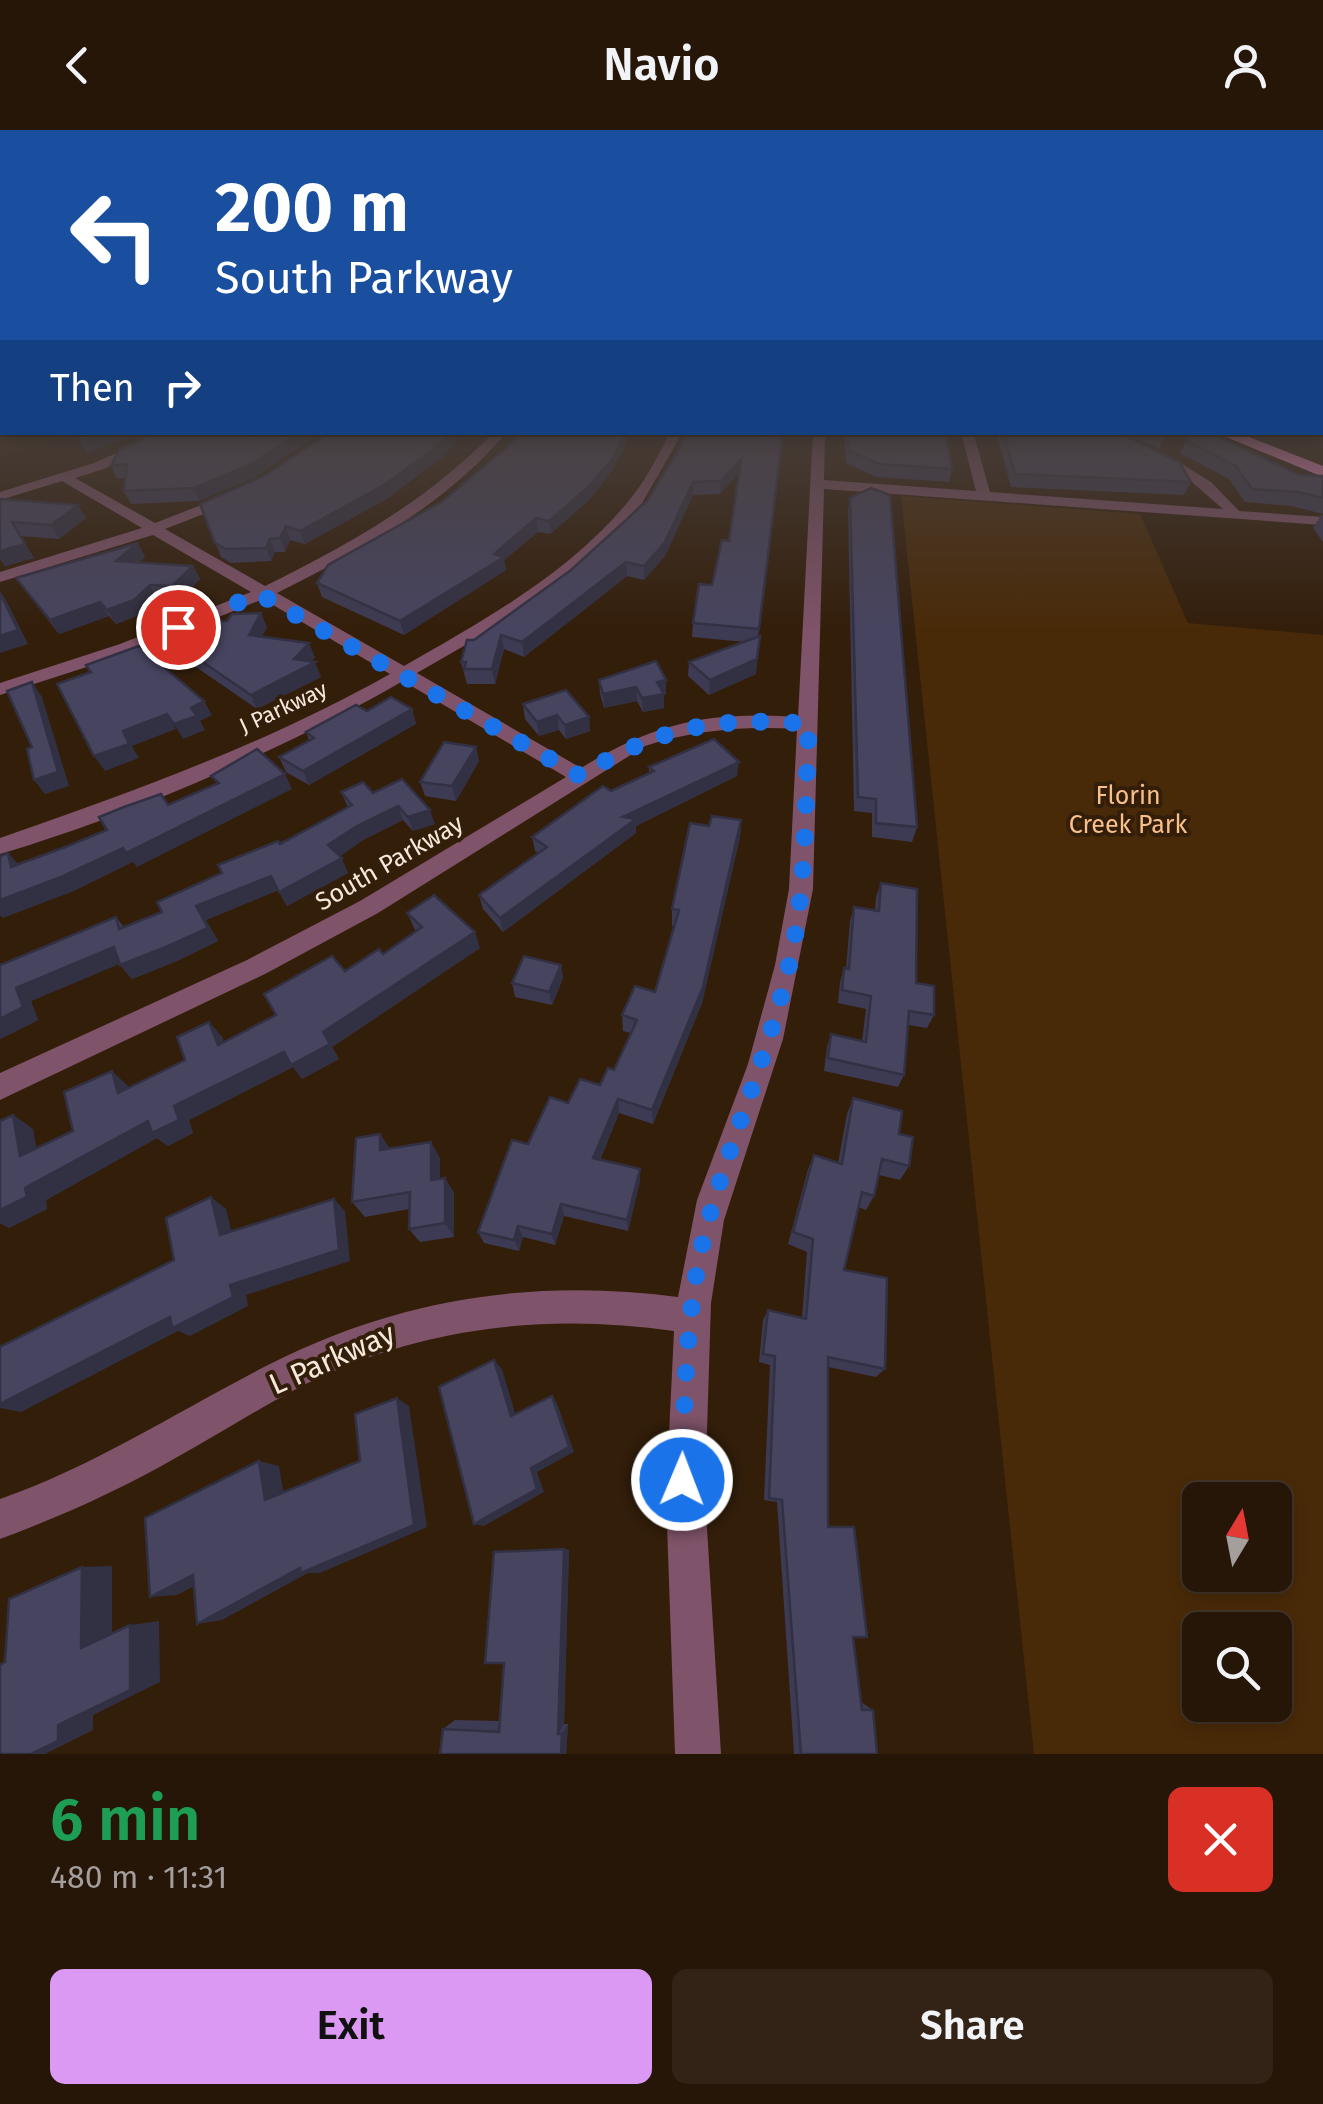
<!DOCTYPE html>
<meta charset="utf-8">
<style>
:root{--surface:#261608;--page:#322316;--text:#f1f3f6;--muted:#a49f9c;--line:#423529;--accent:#dc99f4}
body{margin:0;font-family:"Fira Sans",sans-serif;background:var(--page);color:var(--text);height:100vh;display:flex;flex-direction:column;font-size:38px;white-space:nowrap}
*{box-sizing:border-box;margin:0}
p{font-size:32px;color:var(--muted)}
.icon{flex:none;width:55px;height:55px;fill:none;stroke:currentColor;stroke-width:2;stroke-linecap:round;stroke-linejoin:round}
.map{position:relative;height:1624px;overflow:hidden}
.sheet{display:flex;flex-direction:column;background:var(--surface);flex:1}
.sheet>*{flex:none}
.guide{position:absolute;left:0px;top:0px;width:1325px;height:305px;box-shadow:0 5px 15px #0003,0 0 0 2px var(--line);background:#1a4fa0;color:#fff;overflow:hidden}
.needle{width:65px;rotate:10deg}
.fabs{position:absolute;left:1182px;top:1352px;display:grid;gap:20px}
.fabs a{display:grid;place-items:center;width:110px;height:110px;border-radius:15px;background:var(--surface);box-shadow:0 5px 15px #0003,0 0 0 2px var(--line);font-size:50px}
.pin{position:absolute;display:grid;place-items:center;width:85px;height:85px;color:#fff;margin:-42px;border:5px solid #fff;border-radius:50%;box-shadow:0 2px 10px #0007}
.me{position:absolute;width:110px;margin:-55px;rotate:1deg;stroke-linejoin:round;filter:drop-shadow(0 0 8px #0008)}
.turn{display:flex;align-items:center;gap:35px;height:210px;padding:0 50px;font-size:45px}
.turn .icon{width:130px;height:130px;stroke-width:2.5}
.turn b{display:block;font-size:70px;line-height:85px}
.then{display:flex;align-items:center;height:95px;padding:0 50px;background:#0003;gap:20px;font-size:38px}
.round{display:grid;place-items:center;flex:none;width:105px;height:105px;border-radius:15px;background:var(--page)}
.overview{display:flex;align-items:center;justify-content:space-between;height:170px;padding:0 50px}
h1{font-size:60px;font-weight:600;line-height:75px;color:#1e9e55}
.primary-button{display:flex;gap:20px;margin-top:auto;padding:20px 50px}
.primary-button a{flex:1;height:115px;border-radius:15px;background:var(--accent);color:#111;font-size:40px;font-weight:600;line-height:115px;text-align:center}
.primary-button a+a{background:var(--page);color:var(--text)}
header{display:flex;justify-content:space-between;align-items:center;height:130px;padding:0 50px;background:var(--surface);font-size:45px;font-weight:600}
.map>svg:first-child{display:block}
</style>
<header><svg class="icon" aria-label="back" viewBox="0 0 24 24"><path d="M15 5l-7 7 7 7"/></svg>Navio<svg class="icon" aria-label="person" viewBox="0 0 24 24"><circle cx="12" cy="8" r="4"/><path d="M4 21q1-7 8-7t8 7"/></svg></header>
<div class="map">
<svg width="1323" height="1624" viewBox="0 0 1323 1624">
<rect width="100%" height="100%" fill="#331e0a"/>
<polygon fill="#3e2409" points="0,273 2,302 68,303 44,315 0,327"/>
<path fill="#492a08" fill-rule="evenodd" d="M 901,366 L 1140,384 L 1188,493 L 1323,505 L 1323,1624 L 1034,1624 ZM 1275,1370 L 1275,1445 L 1200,1445 L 1200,1370 ZM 1275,1500 L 1275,1575 L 1200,1575 L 1200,1500 Z"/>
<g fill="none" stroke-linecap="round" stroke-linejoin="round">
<g fill="#7f5369" fill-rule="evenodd">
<polygon points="1322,288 1323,289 1323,297 1322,297"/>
<path d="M 164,302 L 181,302 L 104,339 L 75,348 L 155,393 L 227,365 L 237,365 L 237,371 L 165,399 L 265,456 C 350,414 427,371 494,302 L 507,302 C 444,376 362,420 277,463 L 404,536 C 483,491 573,441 631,368 C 647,349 658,324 671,302 L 683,302 L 642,373 L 575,440 L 488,502 L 417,543 L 581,638 C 656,592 710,581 798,587 L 813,302 L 825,302 L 824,350 L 976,361 L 961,302 L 973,302 L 990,362 L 1223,379 L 1185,346 L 1091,302 L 1109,302 L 1177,331 L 1211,352 L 1239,381 L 1323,387 L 1323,395 L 824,359 L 813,759 L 783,909 L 724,1090 L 711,1173 L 705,1366 L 721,1624 L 675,1624 L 666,1366 L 674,1201 C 554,1184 436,1195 325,1245 C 274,1268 228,1299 179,1326 C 122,1359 62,1386 0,1409 L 0,1369 C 97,1335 181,1279 272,1233 C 401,1168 536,1148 678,1167 L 697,1070 L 748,934 L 775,835 L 789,759 L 797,599 C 745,596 695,600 645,616 L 378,783 L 265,844 L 0,970 L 0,943 L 247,830 L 360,771 L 566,647 L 403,551 C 287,618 129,686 0,724 L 0,708 C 132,662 268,613 390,544 L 263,469 L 133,522 L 0,565 L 0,553 L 120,514 L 251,462 L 153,405 L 0,452 L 0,442 L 142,398 L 62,351 L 0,370 L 0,362 L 94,333 Z"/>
</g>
<polygon fill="#ff90cb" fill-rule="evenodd" points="1214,302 1236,302 1323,336 1323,347"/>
</g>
<g fill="#3d3a53">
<polygon points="157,302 256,347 199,371 131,374 124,361 126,348 117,349 111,336"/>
<polygon points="784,302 758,507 756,544 709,565 688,546 689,532 745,512 692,507 693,493 712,455 729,411 739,343 720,364 693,365 665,426 644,450 627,446 524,527 504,519 495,554 467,554 461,532 474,510 571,440 647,371"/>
<polygon points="844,302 945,302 952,339 949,352 876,347 846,333"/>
<polygon points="996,302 1117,302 1191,352 1184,365 1011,357"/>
<polygon points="1120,302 1162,302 1165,307 1159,319"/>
<polygon points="1190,302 1300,345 1323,346 1323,384 1291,376 1245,372 1229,349 1180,323"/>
<polygon points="512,313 613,340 588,371 550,404 538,402 504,430 506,440 404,505 322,467 317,453 443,371"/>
<polygon points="445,325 388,368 305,414 290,410 285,422 275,422 271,431 231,433 221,427 200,374 264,346"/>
<polygon points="850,368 917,697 912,712 872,707 872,683 854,681 848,381"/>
<polygon points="0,369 78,375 86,388 59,409 20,406 34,428 5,436 0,429"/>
<polygon points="1321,385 1323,385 1323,412 1313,398"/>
<polygon points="145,427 139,432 193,436 200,449 179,470 157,469 142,484 116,494 109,486 59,504 16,448"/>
<polygon points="267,497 262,506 315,527 311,532 321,547 257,579 193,535 185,520"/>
<polygon points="599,550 666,565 664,565 664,578 643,582 637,571 604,578 600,564"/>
<polygon points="523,574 589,587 590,601 566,609 559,600 539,606 525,589"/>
<polygon points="412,579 416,594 309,655 286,642 279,627 309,610 306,602 367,581"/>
<polygon points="476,617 479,631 456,671 425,666 420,652"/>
<polygon points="649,637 737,646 636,696 636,703 503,802 483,779 479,765 538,723 535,721 532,707 611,661 649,643"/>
<polygon points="341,662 373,663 435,694 413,701 403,690 363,710 340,726 348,743 287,776 278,760 206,790 218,811 177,831 132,849 119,834 31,871 38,890 0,909 0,835 116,787 124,797 162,782 222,743 348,677"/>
<polygon points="741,690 740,707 702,873 653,994 619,983 600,1030 640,1039 640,1051 628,1101 564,1086 555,1115 523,1107 519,1121 484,1113 478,1102 528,1014 568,973 600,955 614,940 631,903 623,901 622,885 655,862 674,796 672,796 672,779 709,696"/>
<polygon points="881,753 916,853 934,885 927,898 908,895 904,945 898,957 824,941 827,917 831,904 862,911 866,879 838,873 840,852 844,838 846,839 850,791 854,777 875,781 876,767"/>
<polygon points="407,783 480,818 332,917 339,929 302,949 293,937 189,990 193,1003 168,1016 157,1008 46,1070 47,1079 9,1098 0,1093 0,991 13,985 33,999 36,1018 73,1001 127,955 128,958 185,930 209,892 222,907 224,913 276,885 345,841 383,824 416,802"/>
<polygon points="561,835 563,848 552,875 515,867 512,853"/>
<polygon points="853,968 899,1004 909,1036 900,1050 879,1045 874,1066 866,1080 858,1077 844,1140 885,1239 876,1247 828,1237 828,1397 853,1507 861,1572 873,1580 877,1624 794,1624 777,1372 764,1370 770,1235 759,1232 763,1190 768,1180 802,1188 807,1122 788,1114 808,1039 814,1025 838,1033 847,984"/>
<polygon points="380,1004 390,1019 440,1028 440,1048 445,1048 454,1063 454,1107 420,1112 409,1099 409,1079 365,1087 352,1072"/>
<polygon points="569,1420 564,1594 568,1594 566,1624 443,1599 455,1590 500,1591"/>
</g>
<g fill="#323043">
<polygon points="102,302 154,302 137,310 135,305 87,323 80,311"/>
<polygon points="301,302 323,302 256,347 199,371 194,358"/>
<polygon points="451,302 464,302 445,325 388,368 305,414 300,401"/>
<polygon points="626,302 632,302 613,340 588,371 550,404 549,391"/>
<polygon points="741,329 740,342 720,364 721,351"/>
<polygon points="693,352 693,365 665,426 644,450 644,436"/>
<polygon points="78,375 86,388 59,409 51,395"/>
<polygon points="536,388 538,402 504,430 506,440 404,505 400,491 494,424"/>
<polygon points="12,392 34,428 5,436 0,428 0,421"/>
<polygon points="286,396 290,410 285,422 280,408"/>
<polygon points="270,409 275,422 271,431 266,418"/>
<polygon points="138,413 145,427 124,445 116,431"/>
<polygon points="626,432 627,446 524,527 522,512"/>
<polygon points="193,436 200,449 179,470 172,456"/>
<polygon points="150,455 157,469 142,484 116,494 107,480"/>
<polygon points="0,461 6,470 28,514 0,523"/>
<polygon points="100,472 109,486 59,504 50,490"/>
<polygon points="261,483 267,497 256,519 249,505"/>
<polygon points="501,505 504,519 495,554 492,539"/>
<polygon points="760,506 756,544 709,565 710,550"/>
<polygon points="309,513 315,527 306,537 315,532 321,547 257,579 251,565 294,529"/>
<polygon points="666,550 666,565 664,565 664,578 643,582 642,568 657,552"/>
<polygon points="32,552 42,567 69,656 45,664 34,650"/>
<polygon points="636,557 637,571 604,578 603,564"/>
<polygon points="204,571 212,585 200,591 205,600 183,609 174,594 191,578"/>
<polygon points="412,579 416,594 309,655 303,641"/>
<polygon points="167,584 176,599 132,616 139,628 105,641 94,626 123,601"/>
<polygon points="557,585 559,600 539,606 537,592"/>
<polygon points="589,587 590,601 566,609 565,595"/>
<polygon points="476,617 479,631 456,671 452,656"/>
<polygon points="739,632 737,646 636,696 636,703 503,802 500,788 623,687"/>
<polygon points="285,644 292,659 137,737 133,732 74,761 3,788 0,785 0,770 123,718"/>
<polygon points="398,676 403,690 363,710 335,730 328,715 357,696"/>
<polygon points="430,680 435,694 413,701 408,687"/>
<polygon points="741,690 740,707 702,873 653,994 652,980"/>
<polygon points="8,723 21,737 11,737"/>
<polygon points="342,728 348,743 287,776 279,762"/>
<polygon points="271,746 279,760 206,790 218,811 177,831 132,849 120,835 196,776"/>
<polygon points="475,802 480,818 332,917 339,929 302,949 293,937 189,990 193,1003 168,1016 157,1008 46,1070 47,1079 9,1098 0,1093 0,1080 25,1058 174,976 323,902"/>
<polygon points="114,817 126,831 31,871 38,890 0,909 0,889 16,858"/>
<polygon points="561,835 563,848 552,875 549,862"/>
<polygon points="209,892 222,907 231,930 218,915"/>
<polygon points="112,941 127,955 134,977 118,963"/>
<polygon points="618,969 619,983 596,1041 593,1028"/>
<polygon points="13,985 33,999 40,1039 20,1026"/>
<polygon points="380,1004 391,1021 380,1020"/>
<polygon points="431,1012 440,1028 440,1065 431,1050"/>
<polygon points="640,1039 640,1051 628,1101 627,1090"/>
<polygon points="445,1048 454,1063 454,1107 445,1093"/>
<polygon points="211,1067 226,1079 235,1116 220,1105"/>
<polygon points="334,1069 345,1081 350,1131 246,1165 248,1176 190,1206 178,1201 21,1282 0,1278 0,1274 230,1155"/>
<polygon points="561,1074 564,1086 555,1115 552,1104"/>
<polygon points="518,1096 523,1107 519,1121 514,1110"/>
<polygon points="494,1230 502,1239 518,1293 511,1286"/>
<polygon points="552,1266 557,1273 574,1322 537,1342 544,1362 484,1396 474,1394 531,1338"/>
<polygon points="397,1268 409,1276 427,1397 320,1443 308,1443 222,1490 197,1494 300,1438"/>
<polygon points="259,1331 279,1336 285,1372 265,1370"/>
<polygon points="564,1419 569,1420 564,1594 558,1604"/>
<polygon points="112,1436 112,1513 81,1518 82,1437"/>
<polygon points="217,1444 177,1465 150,1467 193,1445"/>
<polygon points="159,1491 160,1552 93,1585 93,1600 45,1624 31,1624 58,1595 130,1495"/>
<polygon points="568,1594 566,1624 561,1624 562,1604"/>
</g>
<g fill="#474460" stroke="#323043" stroke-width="2.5">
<polygon points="76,302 102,302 80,311"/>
<polygon points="157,302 301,302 251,334 194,358 124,361 127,334 111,336 119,320"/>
<polygon points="330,302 451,302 443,312 384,355 300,401 286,396 280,408 270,409 266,418 226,419 215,413 200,374 264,346"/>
<polygon points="519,302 626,302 613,328 587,358 549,391 536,388 494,424 504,427 400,491 317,453 328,435 443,371 512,313"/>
<polygon points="685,302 783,302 759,499 693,493 699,454 712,455 722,410 729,411 741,329 721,351 693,352 665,412 644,436 626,432 522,512 501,505 492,539 464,539 466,532 461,532 467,510 474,510 571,440 647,371 679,319"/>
<polygon points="847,302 945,302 952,339 879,334 849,321"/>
<polygon points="1003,302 1117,302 1179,332 1191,352 1015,344"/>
<polygon points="1190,302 1207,302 1300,345 1323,346 1323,368 1298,362 1252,359 1236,336 1186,310"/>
<polygon points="871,358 890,365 917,697 876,693 876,669 858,667 850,368"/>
<polygon points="0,369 78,375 51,395 12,392 25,414 0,421"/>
<polygon points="138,413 116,431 193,436 172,456 150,455 134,470 107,480 100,472 50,490 16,448"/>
<polygon points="0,463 18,500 0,506"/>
<polygon points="261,483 249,505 309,513 294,529 315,532 251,565 185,520 203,492 227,491 232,484"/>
<polygon points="760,506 757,529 710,550 689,532"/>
<polygon points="139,516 204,571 191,578 197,586 174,594 167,584 123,601 129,614 94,626 57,554 91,542 86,535"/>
<polygon points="656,531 666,550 657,552 664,564 642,568 636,557 603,564 599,550"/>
<polygon points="32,552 58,642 34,650 27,619 32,617 7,561"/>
<polygon points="566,560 589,587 565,595 557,585 537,592 523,574"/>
<polygon points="391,567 412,579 303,641 279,627 314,608 306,602 356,575 367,581"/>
<polygon points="714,609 739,632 623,687 636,689 500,788 479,765 547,717 532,707 603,656 611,661 654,641 649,637"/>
<polygon points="444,612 476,617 452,656 420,652"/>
<polygon points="257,619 285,644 126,723 123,718 61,747 0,770 0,726 8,723 11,737 68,716 107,700 99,687 124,677 161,664 168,675 219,653 211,646"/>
<polygon points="402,649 430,680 408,687 398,676 357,696 328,715 342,728 279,762 271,746 196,776 208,798 166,817 120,835 114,817 16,858 23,877 0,889 0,835 116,787 119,799 162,782 157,772 222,743 218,735 278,711 280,714 352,675 341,662 363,652 373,663"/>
<polygon points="712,686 741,690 703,857 652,980 618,969 593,1028 640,1039 627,1090 561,1074 552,1104 518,1096 514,1110 478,1102 512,1010 528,1014 550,967 568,973 580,949 600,955 608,938 614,940 637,890 622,885 635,856 655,862 679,780 672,779 690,693 709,696"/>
<polygon points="881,753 917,759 916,853 934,856 934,885 909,881 904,945 828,928 831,904 866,912 871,866 842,860 844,838 849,839 854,777 879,781"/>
<polygon points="434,765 475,802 323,902 330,914 291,935 284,922 174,976 179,990 152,1003 148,991 25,1058 27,1067 0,1080 0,991 13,985 20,1026 73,1001 64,962 112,941 118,963 185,930 177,907 209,892 218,915 276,885 264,864 332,826 345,841 379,819 383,824 422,797 407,783"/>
<polygon points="524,826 561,835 549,862 512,853"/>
<polygon points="853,968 902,981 899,1004 913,1007 909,1036 882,1029 874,1066 862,1062 844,1140 887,1148 885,1239 828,1227 828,1397 854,1397 867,1507 853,1507 862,1580 873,1580 877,1624 801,1624 782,1370 769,1368 775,1226 763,1224 768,1180 806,1189 813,1109 793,1102 814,1025 842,1034"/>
<polygon points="380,1004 380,1020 431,1012 431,1050 445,1048 445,1093 409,1099 410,1062 352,1072 356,1008"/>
<polygon points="211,1067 220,1105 334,1069 339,1120 230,1155 233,1167 172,1198 170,1187 0,1274 0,1217 174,1130 166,1088"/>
<polygon points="494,1230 511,1286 552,1266 569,1317 531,1338 537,1359 474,1394 439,1257"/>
<polygon points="397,1268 414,1395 301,1443 300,1438 197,1494 193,1445 150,1467 145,1388 259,1331 265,1370 360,1331 355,1284"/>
<polygon points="564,1419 558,1604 562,1604 561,1624 440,1624 443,1599 499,1602 504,1533 485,1533 494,1422"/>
<polygon points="82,1437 81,1518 130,1495 130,1560 58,1595 58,1611 31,1624 0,1624 0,1535 5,1532 9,1469"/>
</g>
<linearGradient id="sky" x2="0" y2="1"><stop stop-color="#1c1006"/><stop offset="0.55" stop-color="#4a413e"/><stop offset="1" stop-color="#4a413e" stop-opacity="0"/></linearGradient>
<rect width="1323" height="500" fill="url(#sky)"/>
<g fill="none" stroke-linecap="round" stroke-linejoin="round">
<path stroke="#1a73e8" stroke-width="18" stroke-dasharray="0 32.4" d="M 178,497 L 259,464 L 580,646 C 657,597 718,586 809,594 C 805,670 807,748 792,822 C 772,918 731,1005 706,1099 C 685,1180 685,1266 682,1350"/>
</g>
<g text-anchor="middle" stroke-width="8" stroke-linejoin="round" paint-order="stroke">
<g font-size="22" fill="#f7e8dc" stroke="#331e0a">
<text transform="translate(283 577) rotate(-25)" y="8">J Parkway</text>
</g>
<g font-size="25" fill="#f9bf8b" stroke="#331e0a">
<text x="1128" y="674">Florin<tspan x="1128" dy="29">Creek Park</tspan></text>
</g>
<g font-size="25" fill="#f7e8dc" stroke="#331e0a">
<text transform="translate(389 732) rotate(-30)" y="9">South Parkway</text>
</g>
<g font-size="30" fill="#f7e8dc" stroke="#331e0a">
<text transform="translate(332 1229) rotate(-24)" y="10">L Parkway</text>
</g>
</g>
</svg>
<div class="fabs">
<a><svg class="needle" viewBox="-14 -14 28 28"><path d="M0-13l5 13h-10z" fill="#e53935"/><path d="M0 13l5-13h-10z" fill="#a49f9c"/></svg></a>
<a><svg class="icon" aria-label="search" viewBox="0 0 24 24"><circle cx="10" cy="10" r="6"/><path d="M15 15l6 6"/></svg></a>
</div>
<div class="pin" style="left:178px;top:497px;background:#d93025"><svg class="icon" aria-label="arrive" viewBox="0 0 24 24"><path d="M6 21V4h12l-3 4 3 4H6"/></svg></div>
<svg class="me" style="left:682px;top:1350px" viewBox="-20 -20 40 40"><circle r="17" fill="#1a73e8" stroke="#fff" stroke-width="3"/><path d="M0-11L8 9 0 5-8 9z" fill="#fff"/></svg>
<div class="guide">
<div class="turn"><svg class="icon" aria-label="left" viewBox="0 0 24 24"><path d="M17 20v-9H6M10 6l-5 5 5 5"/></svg><div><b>200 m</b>South Parkway</div></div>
<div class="then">Then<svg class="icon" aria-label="right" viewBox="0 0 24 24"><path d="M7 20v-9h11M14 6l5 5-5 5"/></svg></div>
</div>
</div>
<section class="sheet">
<div class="overview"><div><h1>6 min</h1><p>480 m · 11:31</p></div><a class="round" style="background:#d93025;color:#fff"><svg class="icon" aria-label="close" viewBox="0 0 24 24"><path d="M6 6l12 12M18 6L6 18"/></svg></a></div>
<div class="primary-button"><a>Exit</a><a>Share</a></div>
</section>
